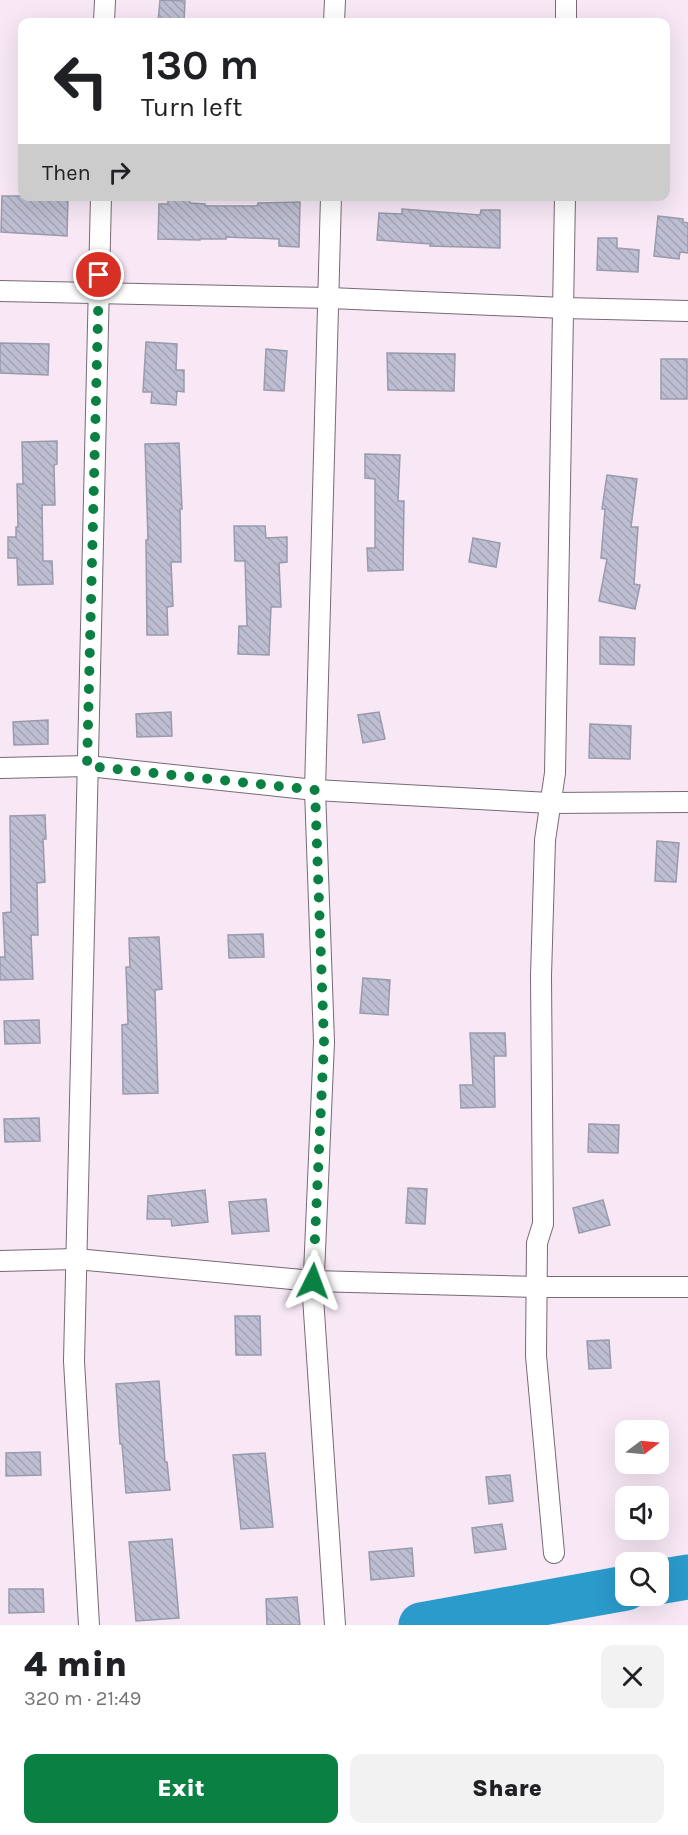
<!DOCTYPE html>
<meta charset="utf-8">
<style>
:root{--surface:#fff;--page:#f2f2f2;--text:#202124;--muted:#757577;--accent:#0b8043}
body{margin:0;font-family:Karla,sans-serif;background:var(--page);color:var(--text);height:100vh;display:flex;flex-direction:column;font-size:22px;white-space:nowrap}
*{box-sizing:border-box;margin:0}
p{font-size:20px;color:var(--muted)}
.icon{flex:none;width:33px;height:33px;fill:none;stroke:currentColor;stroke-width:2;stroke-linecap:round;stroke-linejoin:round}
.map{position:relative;height:1625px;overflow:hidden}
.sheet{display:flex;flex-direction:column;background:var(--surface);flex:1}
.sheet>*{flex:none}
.banner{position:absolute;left:18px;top:18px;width:652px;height:183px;border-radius:12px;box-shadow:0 6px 24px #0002;background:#fff;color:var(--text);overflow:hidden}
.needle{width:39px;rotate:74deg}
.buttons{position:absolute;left:615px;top:1420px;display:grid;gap:12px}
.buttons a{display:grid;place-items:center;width:54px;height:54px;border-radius:12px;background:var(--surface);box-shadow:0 6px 24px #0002;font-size:30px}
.pin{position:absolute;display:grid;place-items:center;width:51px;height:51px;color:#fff;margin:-26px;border:3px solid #fff;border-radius:50%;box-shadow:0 2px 6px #0007}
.me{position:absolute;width:66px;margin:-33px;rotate:3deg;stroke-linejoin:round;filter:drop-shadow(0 0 4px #0008)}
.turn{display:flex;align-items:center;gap:21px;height:126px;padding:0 24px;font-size:27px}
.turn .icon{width:78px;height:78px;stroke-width:2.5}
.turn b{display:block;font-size:42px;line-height:51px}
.then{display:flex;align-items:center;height:57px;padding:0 24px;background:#0003;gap:12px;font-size:22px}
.round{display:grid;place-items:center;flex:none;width:63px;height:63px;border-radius:12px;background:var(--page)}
.head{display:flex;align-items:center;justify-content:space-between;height:102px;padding:0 24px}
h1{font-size:36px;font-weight:800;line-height:45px}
.cta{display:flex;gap:12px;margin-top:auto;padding:12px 24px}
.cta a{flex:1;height:69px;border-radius:12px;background:var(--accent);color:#fff;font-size:24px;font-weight:800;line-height:69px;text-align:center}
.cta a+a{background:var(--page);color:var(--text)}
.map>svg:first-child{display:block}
</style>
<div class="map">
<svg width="688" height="1625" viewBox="0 0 688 1625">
<defs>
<pattern id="building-back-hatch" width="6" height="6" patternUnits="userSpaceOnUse" patternTransform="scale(1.5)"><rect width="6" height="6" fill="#bdbed1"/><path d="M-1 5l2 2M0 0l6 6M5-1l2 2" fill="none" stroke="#a3a3b4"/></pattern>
</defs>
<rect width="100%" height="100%" fill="#f8e8f6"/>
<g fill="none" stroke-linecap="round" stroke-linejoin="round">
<g stroke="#2b9bcb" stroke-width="45">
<polyline points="658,1582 688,1577"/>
<polyline points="421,1625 626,1588"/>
</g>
</g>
<g fill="url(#building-back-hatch)" stroke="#999aab" stroke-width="1.5">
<polygon points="160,0 185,1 184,22 158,22"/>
<polygon points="2,196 68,196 67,236 1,232"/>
<polygon points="168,198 190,199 190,203 205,204 205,206 257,206 258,203 300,202 299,247 279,246 279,239 226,237 226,239 200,239 200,240 158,239 159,204 168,204"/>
<polygon points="402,209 480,215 481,210 500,210 500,248 430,246 431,244 377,240 379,213 402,214"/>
<polygon points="658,216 683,219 683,222 688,223 688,253 680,252 679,259 654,256"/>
<polygon points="598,238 617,238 617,248 639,250 638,272 597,270"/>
<polygon points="146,342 177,344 176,370 184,370 184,392 177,391 176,405 151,403 152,392 143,392"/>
<polygon points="0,343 49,344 48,375 0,373"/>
<polygon points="266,349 287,351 284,391 264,390"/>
<polygon points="387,353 455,354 454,391 388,390"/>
<rect x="661" y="359" width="26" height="40"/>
<polygon points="57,441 57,464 54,465 55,505 42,505 43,561 52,561 53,584 18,585 17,558 8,558 8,537 16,537 16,527 18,527 17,484 23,484 22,442"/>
<polygon points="179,443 182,509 180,509 181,562 171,562 173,606 167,607 168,635 147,635 146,540 148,540 145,444"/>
<polygon points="365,454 400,455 398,501 404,501 403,570 368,571 367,548 375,548 375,479 365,478"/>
<polygon points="607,475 637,479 631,527 638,527 634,584 640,585 635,609 599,601 607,559 601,558 605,509 602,509"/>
<polygon points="234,526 265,526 266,538 287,537 287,562 279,563 281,607 271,607 269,655 238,654 239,626 247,626 245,561 235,561"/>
<polygon points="473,538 500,543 496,567 469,562"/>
<polygon points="600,637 635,638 634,665 600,664"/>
<polygon points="171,712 172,736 137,737 136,714"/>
<polygon points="379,712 385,739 363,743 358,715"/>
<polygon points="48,720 48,744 14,745 13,722"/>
<polygon points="590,724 631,726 630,759 589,758"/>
<polygon points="45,815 46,839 43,839 45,882 37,883 38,935 31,935 33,979 0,980 0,957 5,957 3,913 11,912 10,816"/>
<polygon points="657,841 679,843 676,882 655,881"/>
<polygon points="263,934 264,957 229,958 228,935"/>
<polygon points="159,937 162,989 155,990 158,1093 123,1094 122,1025 128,1024 126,967 130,967 129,938"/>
<polygon points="363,978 390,980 388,1015 360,1013"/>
<polygon points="39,1020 40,1043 5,1044 4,1021"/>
<polygon points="470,1033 505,1033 506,1056 494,1056 495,1107 461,1108 460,1085 473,1085"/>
<polygon points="39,1118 40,1141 5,1142 4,1119"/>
<polygon points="589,1124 619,1125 618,1153 588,1152"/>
<polygon points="408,1188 427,1189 425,1224 406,1223"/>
<polygon points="205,1190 208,1222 172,1226 171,1219 147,1219 148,1196"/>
<polygon points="266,1199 269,1231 232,1234 229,1202"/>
<polygon points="603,1200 610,1225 579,1233 573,1208"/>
<polygon points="235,1316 260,1316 261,1355 236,1355"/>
<polygon points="609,1340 611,1368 589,1369 587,1341"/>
<polygon points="159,1381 165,1462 167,1462 170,1490 126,1493 122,1444 120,1444 116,1384"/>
<polygon points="40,1452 41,1475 6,1476 6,1453"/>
<polygon points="265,1453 273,1527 241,1529 233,1455"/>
<polygon points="510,1475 513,1501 489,1504 486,1477"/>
<polygon points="502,1524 506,1549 475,1553 472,1528"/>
<polygon points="172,1539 179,1618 136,1621 129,1542"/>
<polygon points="412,1548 414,1576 371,1580 369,1552"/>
<polygon points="9,1589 43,1589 44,1612 9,1613"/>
<polygon points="297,1597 300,1625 267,1625 266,1599"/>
</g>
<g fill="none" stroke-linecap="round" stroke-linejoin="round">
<defs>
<g id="minor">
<polyline points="104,22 105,0"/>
<polyline points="334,22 335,0"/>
<polyline points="566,22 566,0"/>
<polyline points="331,196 315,790 324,1042 313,1297 335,1625"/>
<polyline points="0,291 330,298 564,308 688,311"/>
<polyline points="0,768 88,766 315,790 550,803 688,802"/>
<polyline points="0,1261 76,1259 313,1281 537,1287 688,1287"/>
<polyline points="554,1553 536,1356 537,1243 543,1224 541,976 545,840 555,773 565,196"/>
<polyline points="89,1625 74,1361 101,196"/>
</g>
</defs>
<use href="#minor" stroke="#776976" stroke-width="22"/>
<use href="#minor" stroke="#fff" stroke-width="20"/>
</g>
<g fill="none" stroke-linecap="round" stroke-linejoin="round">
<polyline stroke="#0b8043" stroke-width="10" stroke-dasharray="0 18" points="99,275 87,766 315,790 324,1042 313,1281"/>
</g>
</svg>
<div class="buttons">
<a><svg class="needle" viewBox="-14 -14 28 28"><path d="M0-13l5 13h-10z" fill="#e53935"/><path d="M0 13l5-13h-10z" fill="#757577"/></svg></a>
<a><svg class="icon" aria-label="sound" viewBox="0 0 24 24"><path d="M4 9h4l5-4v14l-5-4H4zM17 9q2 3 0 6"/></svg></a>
<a><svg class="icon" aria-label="search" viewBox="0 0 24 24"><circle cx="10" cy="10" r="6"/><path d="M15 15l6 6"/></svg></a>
</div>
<div class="pin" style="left:99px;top:275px;background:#d93025"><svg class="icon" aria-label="arrive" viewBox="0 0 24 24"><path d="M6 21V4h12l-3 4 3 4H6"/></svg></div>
<svg class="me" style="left:313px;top:1281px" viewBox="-20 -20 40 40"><path d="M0-17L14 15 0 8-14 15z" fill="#0b8043" stroke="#fff" stroke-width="4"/></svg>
<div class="banner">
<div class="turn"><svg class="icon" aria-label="left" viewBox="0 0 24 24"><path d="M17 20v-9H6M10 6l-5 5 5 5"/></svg><div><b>130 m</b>Turn left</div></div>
<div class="then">Then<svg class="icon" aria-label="right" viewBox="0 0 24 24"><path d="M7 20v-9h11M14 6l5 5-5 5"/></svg></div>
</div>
</div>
<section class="sheet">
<div class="head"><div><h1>4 min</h1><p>320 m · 21:49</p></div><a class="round"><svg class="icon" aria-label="close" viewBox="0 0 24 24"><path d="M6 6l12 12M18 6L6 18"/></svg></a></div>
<div class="cta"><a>Exit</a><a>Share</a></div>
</section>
